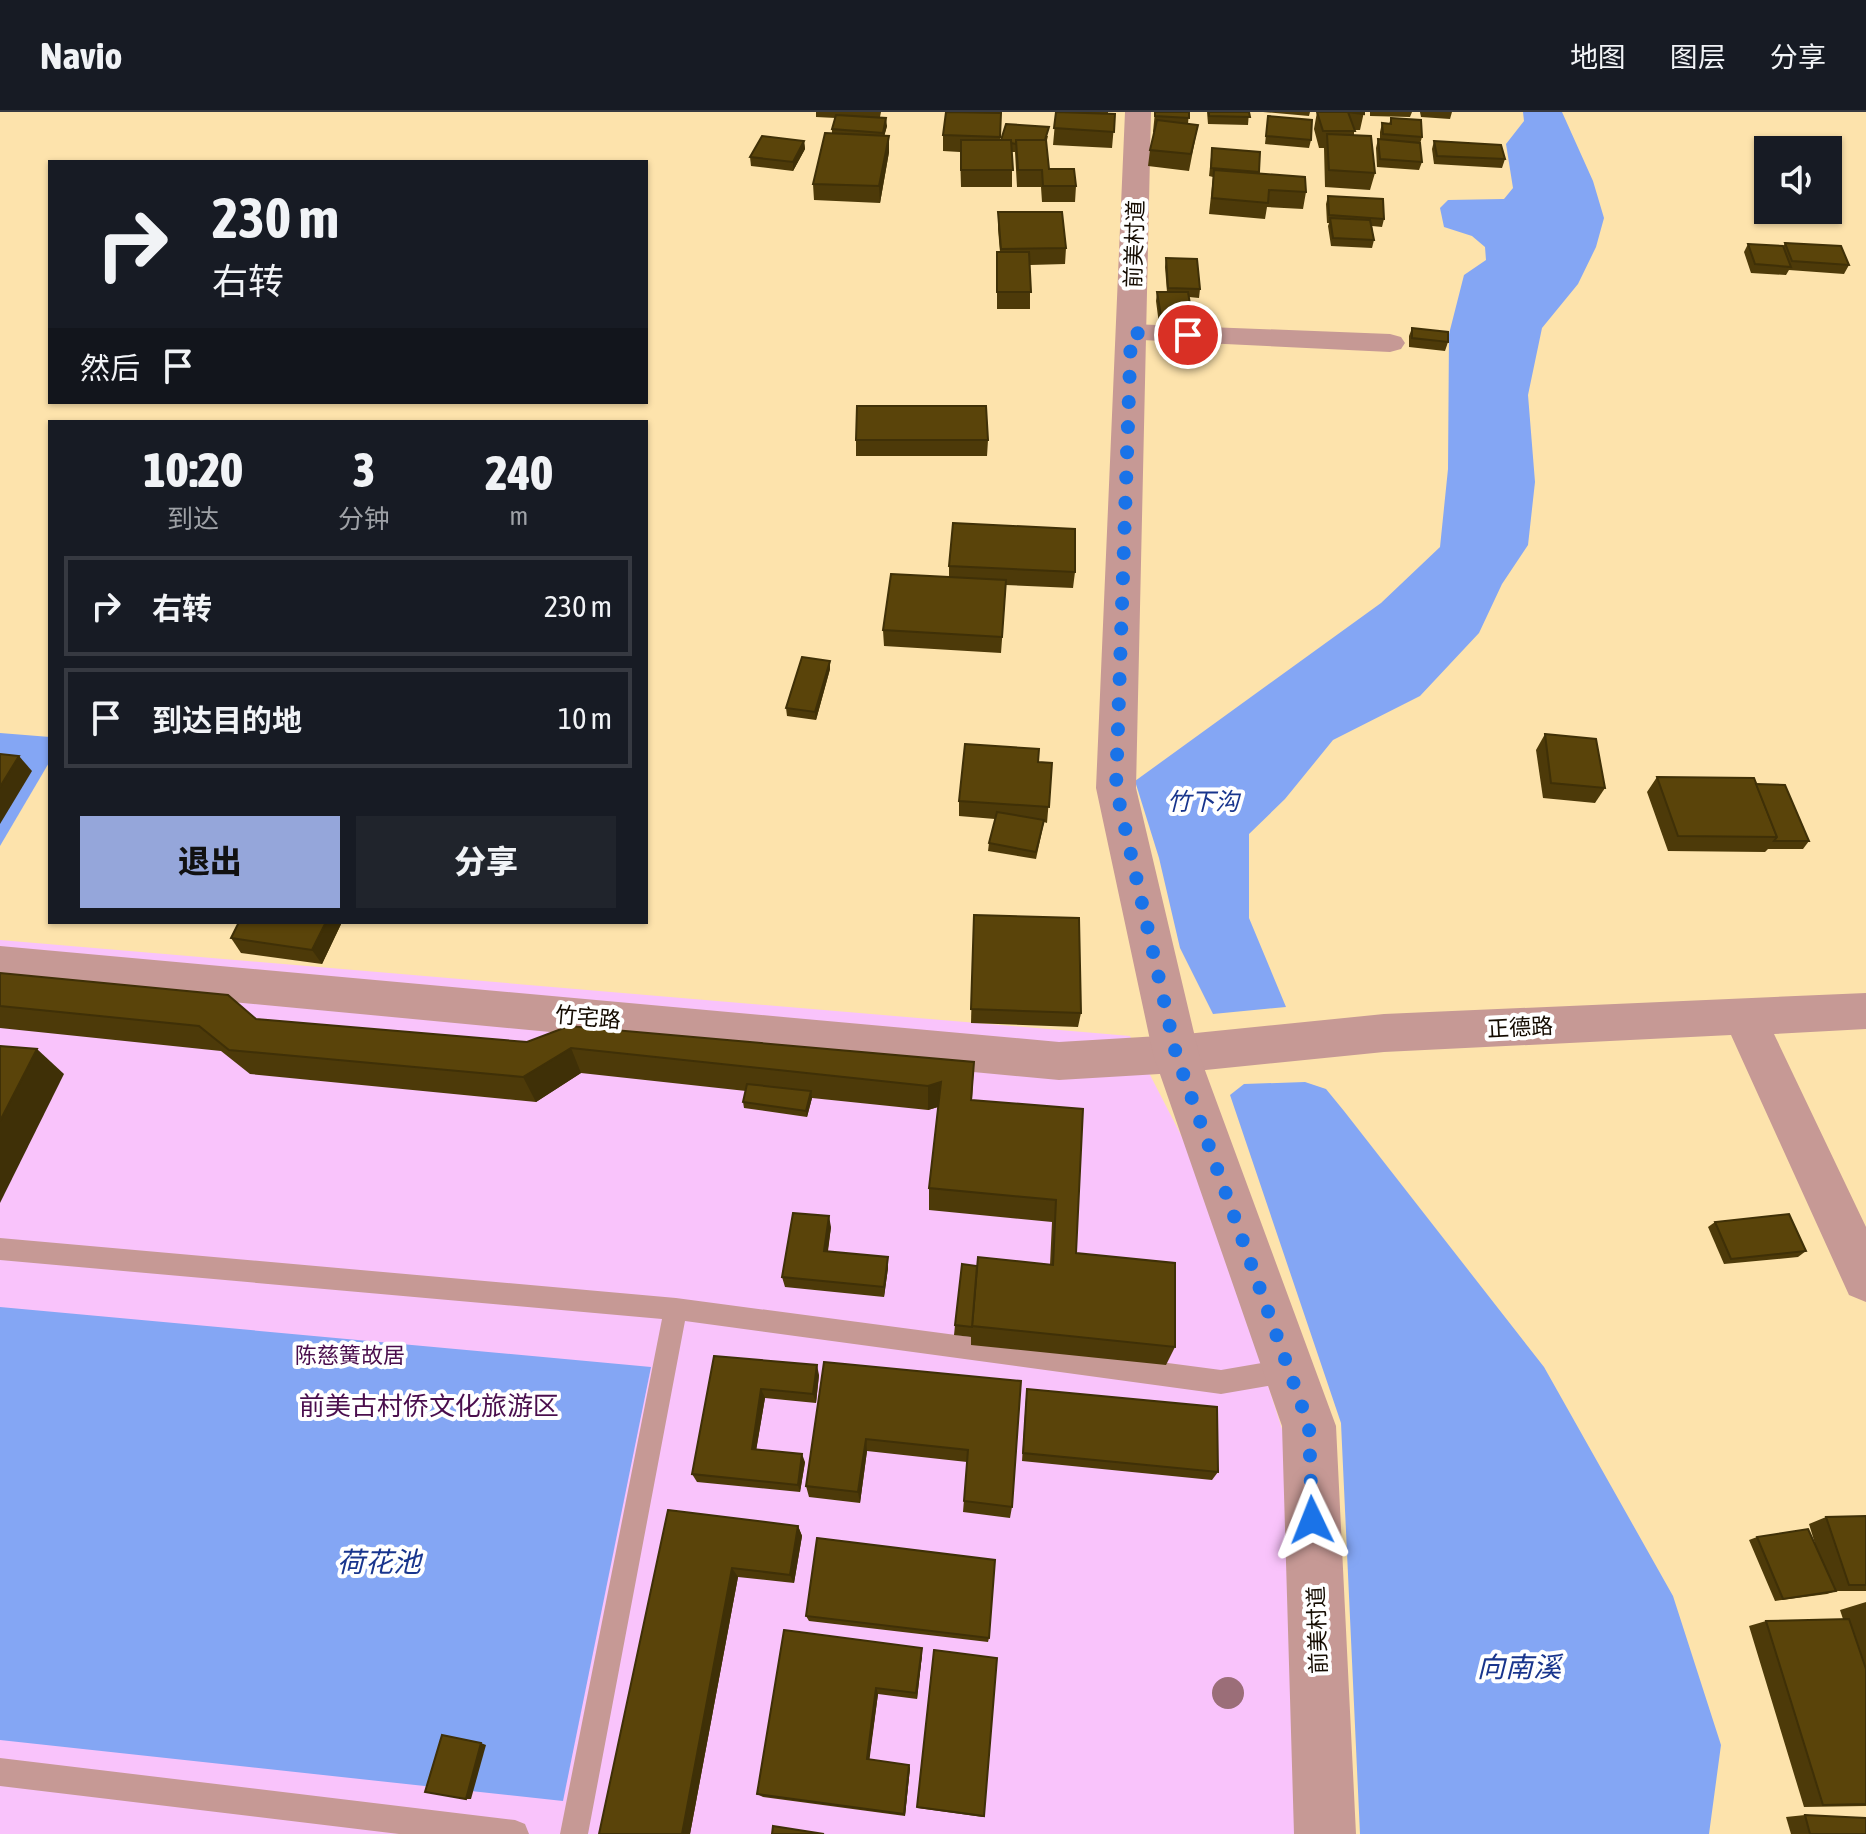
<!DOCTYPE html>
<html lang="zh">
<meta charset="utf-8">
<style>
:root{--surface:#171b24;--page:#20242c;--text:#f1f3f6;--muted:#9ea1a6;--line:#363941;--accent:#95a6da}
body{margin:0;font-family:"Asap Condensed","Noto Sans SC",sans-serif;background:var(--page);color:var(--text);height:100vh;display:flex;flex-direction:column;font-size:30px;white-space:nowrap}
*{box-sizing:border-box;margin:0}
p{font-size:26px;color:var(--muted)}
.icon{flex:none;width:44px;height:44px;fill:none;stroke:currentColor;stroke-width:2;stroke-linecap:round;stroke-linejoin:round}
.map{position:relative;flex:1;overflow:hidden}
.sheet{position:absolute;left:48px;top:308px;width:600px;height:504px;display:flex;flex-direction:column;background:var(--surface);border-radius:0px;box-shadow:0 2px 6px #0004}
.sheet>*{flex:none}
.banner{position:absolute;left:48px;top:48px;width:600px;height:244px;border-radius:0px;box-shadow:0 2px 6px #0004;background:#171b24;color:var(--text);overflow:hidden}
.buttons{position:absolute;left:1754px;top:24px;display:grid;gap:16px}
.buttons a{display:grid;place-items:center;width:88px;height:88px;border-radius:0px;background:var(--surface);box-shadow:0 2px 6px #0004;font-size:40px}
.pin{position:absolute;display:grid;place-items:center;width:68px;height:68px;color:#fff;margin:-34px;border:4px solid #fff;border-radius:50%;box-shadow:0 2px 8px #0007}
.me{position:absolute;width:88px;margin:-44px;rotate:358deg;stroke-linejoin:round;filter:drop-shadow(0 0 6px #0008)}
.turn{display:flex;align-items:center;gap:28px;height:168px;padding:0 32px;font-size:36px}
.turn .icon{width:104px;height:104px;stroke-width:2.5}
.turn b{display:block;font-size:56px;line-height:68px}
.then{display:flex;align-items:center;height:76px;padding:0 32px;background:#0003;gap:16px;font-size:30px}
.eta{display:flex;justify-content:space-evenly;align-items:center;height:136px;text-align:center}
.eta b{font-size:48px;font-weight:800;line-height:56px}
.action{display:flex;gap:16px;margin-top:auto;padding:16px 32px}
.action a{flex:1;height:92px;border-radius:0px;background:var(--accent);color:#111;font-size:32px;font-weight:800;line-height:92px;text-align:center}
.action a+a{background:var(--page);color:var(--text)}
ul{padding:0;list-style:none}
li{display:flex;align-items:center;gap:24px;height:100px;margin:0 16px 12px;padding:0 16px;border:4px solid var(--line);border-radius:0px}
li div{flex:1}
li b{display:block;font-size:30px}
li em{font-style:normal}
header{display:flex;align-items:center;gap:48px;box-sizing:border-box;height:112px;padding:0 40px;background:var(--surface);border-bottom:2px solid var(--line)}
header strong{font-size:38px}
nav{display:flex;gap:44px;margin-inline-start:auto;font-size:28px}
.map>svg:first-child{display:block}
</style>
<header>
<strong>Navio</strong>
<nav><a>地图</a><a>图层</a><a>分享</a></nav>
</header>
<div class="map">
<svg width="1866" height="1722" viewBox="0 0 1866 1722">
<rect width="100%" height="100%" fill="#fde3ac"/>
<polygon fill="#f9c3fb" points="0,828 1130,924 1200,1060 1290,1342 1296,1722 0,1722"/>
<g fill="#84a6f4">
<polygon points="1523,0 1562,0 1593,69 1604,106 1596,135 1578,172 1542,216 1528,283 1535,370 1528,433 1502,472 1479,521 1420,584 1333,628 1285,687 1249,722 1249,806 1286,895 1213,902 1180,836 1159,746 1135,669 1381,491 1440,435 1448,357 1449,222 1464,163 1486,148 1485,135 1472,124 1444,115 1440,96 1448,88 1504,87 1513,76 1506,32 1524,9"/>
<polygon points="0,621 50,625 50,649 0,734"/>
<polygon points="1305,970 1326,977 1344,999 1544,1255 1673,1484 1721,1633 1709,1722 1360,1722 1341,1311 1230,983 1244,972"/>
<polygon points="0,1195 651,1255 563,1689 0,1628"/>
</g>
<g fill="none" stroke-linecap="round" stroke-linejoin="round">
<g fill="#c69995" fill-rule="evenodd">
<polygon points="0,1126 676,1186 1221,1258 1291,1246 1299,1250 1303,1258 1299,1266 1291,1270 1221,1282 685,1209 588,1722 560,1722 662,1207 0,1148"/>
<polygon points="0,1646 515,1708 525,1712 529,1722 399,1722 0,1674"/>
</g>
<g fill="#c69995" fill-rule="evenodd">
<polygon points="1131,212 1390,222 1401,225 1405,231 1401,237 1390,240 1121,227 1116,221 1121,215"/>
<polygon points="0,834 1059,930 1176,923 1384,902 1866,881 1866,917 1774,922 1866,1115 1866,1190 1849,1183 1731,923 1384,940 1176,961 1059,968 0,868"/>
</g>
<polygon fill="#c69995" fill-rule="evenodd" points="1125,0 1151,0 1136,676 1199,942 1336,1314 1356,1722 1294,1722 1282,1314 1153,942 1096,676"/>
</g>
<circle fill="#9b6e78" cx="1228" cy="1581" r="16"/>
<g fill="#4d3a09">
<polygon points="816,0 881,0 880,5 887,14 884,24 889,40 880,91 814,88 813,72 832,22 832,17 836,6 816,5"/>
<polygon points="1056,0 1108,0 1108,2 1115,2 1112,36 1053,33"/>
<polygon points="1155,0 1189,0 1188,12 1198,13 1189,59 1148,54 1150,38 1154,20 1153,20"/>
<polygon points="1207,0 1249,0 1248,13 1208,12"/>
<polygon points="1263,0 1310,0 1309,4"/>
<polygon points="1317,0 1364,0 1360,18 1354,18 1354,23 1375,61 1370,78 1325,75 1324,36 1319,36 1314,17"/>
<polygon points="1370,0 1412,0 1410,5 1370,4"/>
<polygon points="1420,0 1452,0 1450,7 1421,5"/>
<polygon points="1001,1 1000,28 1048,24 1046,32 1049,57 1076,74 1075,90 1042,90 1041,75 1017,75 1015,40 1012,40 1012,75 961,75 960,40 943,39 943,23"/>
<polygon points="1268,4 1311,28 1309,36 1265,32"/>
<polygon points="1391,6 1422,25 1420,32 1422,50 1419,58 1377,55 1376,36 1378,27 1380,28 1380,20 1382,11 1389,12"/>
<polygon points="804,29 805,37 793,59 751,54 750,45"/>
<polygon points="1434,29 1505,47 1502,56 1434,52 1432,37"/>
<polygon points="1212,36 1260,40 1259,62 1306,80 1303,97 1267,95 1265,107 1209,102 1213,65 1209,64"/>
<polygon points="1328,84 1384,107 1382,115 1372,114 1374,128 1372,136 1331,134 1328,114 1329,111 1327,111 1326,92"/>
<polygon points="998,100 1066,136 1065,152 1030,153 1030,197 997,197 997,140 1000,140 998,117"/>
<polygon points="1785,131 1849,153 1844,162 1789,158 1786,163 1751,161 1744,140 1748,132 1783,135"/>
<polygon points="1166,146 1200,177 1199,186 1189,185 1192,204 1191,212 1159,212 1156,189 1157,180 1167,180 1165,155"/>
<polygon points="1412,216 1448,230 1445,239 1409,235 1409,224"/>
<polygon points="856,328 988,328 987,344 856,344"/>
<polygon points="949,454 1075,460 1073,476 1006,473 1001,541 884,534 883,518 949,465"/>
<polygon points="830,549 830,557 816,608 787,604 786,596"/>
<polygon points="1545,622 1605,676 1595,691 1543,686 1536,638"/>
<polygon points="1038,650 1052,651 1047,711 1044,710 1036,747 988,739 989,731 995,707 959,704 959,689"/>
<polygon points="1657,665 1756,672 1809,729 1803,737 1768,737 1765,740 1668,739 1647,680"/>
<polygon points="974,803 1081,901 1078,915 971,911"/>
<polygon points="342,810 322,852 241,841 231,826"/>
<polygon points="0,861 256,907 527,930 974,950 972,988 1083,997 1076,1141 1175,1235 1166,1253 971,1233 971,1225 954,1223 955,1213 977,1154 1050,1153 1052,1110 929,1098 929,1076 938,995 928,998 812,986 807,1005 744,996 743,990 746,979 581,961 536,990 250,962 221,939 0,916"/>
<polygon points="1715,1110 1806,1139 1798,1145 1724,1152 1708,1115"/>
<polygon points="831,1115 828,1139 888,1156 884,1185 785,1175 782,1165"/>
<polygon points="714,1244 819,1263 816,1291 765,1286 756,1338 805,1350 800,1380 697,1370 692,1362"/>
<polygon points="824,1250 1021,1269 1012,1395 1010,1406 963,1400 967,1350 867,1339 860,1391 809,1385 806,1374"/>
<polygon points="1027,1277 1218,1360 1212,1368 1022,1349 1026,1286"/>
<polygon points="668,1398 798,1414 802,1424 794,1471 738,1465 690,1722 599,1722"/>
<polygon points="1866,1404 1866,1479 1836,1479 1827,1482 1775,1489 1749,1428 1757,1425 1816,1435 1809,1412 1826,1405"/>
<polygon points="1866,1490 1866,1694 1804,1695 1749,1514 1766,1509 1843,1507 1840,1498"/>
<polygon points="806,1504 989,1526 988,1530 809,1509"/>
<polygon points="784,1518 922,1543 917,1587 878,1582 869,1647 910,1656 905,1704 763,1685 757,1682"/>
<polygon points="917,1695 984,1704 983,1705 917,1696"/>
<polygon points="1805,1703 1866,1722 1791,1722 1786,1705"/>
</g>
<g fill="#3f3007">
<polygon points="886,6 887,14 883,29 883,21"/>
<polygon points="889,24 889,40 880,91 879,74"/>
<polygon points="804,29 805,37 793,59 793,50"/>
<polygon points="830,549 830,557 816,608 815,600"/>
<polygon points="19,644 32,659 0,712 0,675"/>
<polygon points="326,810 342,810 322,852 312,838"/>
<polygon points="571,936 581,961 536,990 523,965"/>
<polygon points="37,937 64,962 0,1091 0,1009"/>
<polygon points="941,970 941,994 928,998 928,974"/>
<polygon points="811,979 812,986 807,1005 806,999"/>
<polygon points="829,1104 831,1115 826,1150 824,1139"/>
<polygon points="888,1145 888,1156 884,1185 884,1175"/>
<polygon points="817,1253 819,1263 816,1291 813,1282"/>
<polygon points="761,1277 765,1286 755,1345 752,1337"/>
<polygon points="866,1327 867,1339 860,1391 858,1380"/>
<polygon points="802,1342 805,1350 800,1380 798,1373"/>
<polygon points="798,1414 802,1424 794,1471 790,1463"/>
<polygon points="732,1456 738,1465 690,1722 682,1722"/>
<polygon points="922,1536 922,1543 917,1587 916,1581"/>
<polygon points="876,1576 878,1582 869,1651 867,1647"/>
<polygon points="481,1631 486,1633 471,1687 466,1687"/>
<polygon points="909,1653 910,1656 905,1704 904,1702"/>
</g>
<g fill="#5a440a" stroke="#3f3007" stroke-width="2">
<polygon points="946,0 1001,1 1000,25 943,23"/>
<polygon points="1056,0 1115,2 1114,20 1054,16"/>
<polygon points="1155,0 1189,0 1189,6 1155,4"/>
<polygon points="1209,0 1249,0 1250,5 1209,4"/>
<polygon points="1317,0 1364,0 1364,2 1348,0 1355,19 1323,19"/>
<polygon points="836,3 886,6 883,21 832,17"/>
<polygon points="1268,4 1312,8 1311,28 1266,24"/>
<polygon points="1391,6 1421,8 1422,25 1383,22 1382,11 1391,12"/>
<polygon points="1157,8 1198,13 1191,42 1150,38"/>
<polygon points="1006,12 1049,15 1045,28 1016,28 1016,32 1011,31 1011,28 1001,28"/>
<polygon points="825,21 889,24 879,74 813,72"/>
<polygon points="1327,22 1371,24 1375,61 1329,58"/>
<polygon points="762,24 804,29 793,50 750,45"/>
<polygon points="1378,27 1420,31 1422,50 1380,47"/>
<polygon points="961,28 1011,28 1013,58 961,58"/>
<polygon points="1016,28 1046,28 1049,57 1074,57 1076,74 1043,74 1042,58 1018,58"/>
<polygon points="1434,29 1501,33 1505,47 1437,44"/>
<polygon points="1212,36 1260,40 1259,60 1211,56"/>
<polygon points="1214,58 1305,65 1306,80 1269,78 1268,91 1212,86"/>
<polygon points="1328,84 1383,87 1384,107 1329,103"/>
<polygon points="998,100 1062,100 1066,136 1001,137"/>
<polygon points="1330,106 1370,108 1374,128 1333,126"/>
<polygon points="1785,131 1841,134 1849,153 1792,149"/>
<polygon points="1748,132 1783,134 1791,155 1755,152"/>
<polygon points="997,140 1029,140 1031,180 997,180"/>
<polygon points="1166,146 1197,147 1200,177 1168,176"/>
<polygon points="1157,180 1188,180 1192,204 1161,204"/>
<polygon points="1412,216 1448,220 1448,230 1412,226"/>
<polygon points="857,294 986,294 988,328 856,328"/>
<polygon points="953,411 1075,417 1075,460 949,454"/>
<polygon points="891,462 1006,468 1002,525 883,518"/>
<polygon points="802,545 830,549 815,600 786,596"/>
<polygon points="1545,622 1596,627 1605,676 1551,671"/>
<polygon points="965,632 1039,637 1038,650 1052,651 1049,695 959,689"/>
<polygon points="0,642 19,644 0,675"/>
<polygon points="1657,665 1754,666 1777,725 1678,724"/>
<polygon points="1756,672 1785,673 1809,729 1774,729 1777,725"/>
<polygon points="997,700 1044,708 1036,740 989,731"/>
<polygon points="974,803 1079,806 1081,901 971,897"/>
<polygon points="239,810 326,810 312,838 231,826"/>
<polygon points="0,861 228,883 256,907 527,930 569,914 974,950 971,988 1083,997 1076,1141 1175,1151 1175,1235 972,1214 978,1145 1053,1153 1056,1088 929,1076 941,970 928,974 571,936 523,965 229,938 199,914 0,894"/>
<polygon points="0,934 37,937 0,1009"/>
<polygon points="747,972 811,979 806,999 743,990"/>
<polygon points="793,1101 829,1104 824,1139 888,1145 884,1175 782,1165"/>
<polygon points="1789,1102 1806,1139 1731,1147 1715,1110"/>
<polygon points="962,1152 977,1154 972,1215 955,1213"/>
<polygon points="714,1244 817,1253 813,1282 761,1277 752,1337 802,1342 798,1373 692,1362"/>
<polygon points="824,1250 1021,1269 1012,1395 964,1389 968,1338 866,1327 858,1380 806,1374"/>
<polygon points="1027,1277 1217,1295 1218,1360 1023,1341"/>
<polygon points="668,1398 798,1414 790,1463 732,1456 682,1722 599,1722"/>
<polygon points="1866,1404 1866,1473 1849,1473 1826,1405"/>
<polygon points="1808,1417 1836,1479 1783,1487 1757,1425"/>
<polygon points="817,1426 995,1448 989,1526 806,1504"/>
<polygon points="1849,1507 1866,1557 1866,1692 1823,1693 1766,1509"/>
<polygon points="784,1518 922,1536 916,1581 876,1576 867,1647 909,1653 904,1702 757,1682"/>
<polygon points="934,1538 997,1546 984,1704 917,1695"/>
<polygon points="442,1623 481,1631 466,1687 425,1680"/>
<polygon points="1805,1703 1866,1706 1866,1722 1810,1722"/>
<polygon points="773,1714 824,1722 772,1722"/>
</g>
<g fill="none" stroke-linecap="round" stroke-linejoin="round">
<polyline stroke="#1a73e8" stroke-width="14" stroke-dasharray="0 25.2" points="1188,223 1131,221 1116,676 1176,942 1309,1314 1312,1408"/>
</g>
<g text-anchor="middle" stroke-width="8" stroke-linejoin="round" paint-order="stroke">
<g font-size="22" fill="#140b00" stroke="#fff">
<text transform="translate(1134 132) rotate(-88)" y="8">前美村道</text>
<text transform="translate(588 905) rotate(5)" y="8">竹宅路</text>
<text transform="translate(1520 915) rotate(-3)" y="8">正德路</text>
<text transform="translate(1317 1518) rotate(-92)" y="8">前美村道</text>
</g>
<g font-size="22" fill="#4a0e4d" stroke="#fff">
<text x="350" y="1251">陈慈簧故居</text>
</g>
<g font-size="24" font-style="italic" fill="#18358d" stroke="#fff">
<text x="1203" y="698">竹下沟</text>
</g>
<g font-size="26" fill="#4a0e4d" stroke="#fff">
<text x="429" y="1303">前美古村侨文化旅游区</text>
</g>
<g font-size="28" font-style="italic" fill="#18358d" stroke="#fff">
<text x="379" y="1460">荷花池</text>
<text x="1519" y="1565">向南溪</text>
</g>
</g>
</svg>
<div class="buttons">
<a><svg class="icon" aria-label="sound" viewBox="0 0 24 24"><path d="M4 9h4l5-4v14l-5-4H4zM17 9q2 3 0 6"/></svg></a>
</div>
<div class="pin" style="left:1188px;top:223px;background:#d93025"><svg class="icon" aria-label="arrive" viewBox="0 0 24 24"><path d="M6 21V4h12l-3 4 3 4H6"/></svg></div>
<svg class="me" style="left:1312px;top:1408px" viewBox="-20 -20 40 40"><path d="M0-17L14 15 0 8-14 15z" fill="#1a73e8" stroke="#fff" stroke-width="4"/></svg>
<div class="banner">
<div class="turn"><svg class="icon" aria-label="right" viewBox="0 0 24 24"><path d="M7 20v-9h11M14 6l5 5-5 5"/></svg><div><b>230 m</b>右转</div></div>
<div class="then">然后<svg class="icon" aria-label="arrive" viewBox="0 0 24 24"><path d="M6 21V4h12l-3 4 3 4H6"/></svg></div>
</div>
<section class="sheet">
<div class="eta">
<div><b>10:20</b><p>到达</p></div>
<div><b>3</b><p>分钟</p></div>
<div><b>240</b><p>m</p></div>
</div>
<ul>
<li><svg class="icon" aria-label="right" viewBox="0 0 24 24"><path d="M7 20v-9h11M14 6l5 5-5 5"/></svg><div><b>右转</b></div><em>230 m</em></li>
<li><svg class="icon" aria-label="arrive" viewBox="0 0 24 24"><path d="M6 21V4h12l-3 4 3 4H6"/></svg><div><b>到达目的地</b></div><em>10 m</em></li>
</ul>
<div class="action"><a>退出</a><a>分享</a></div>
</section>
</div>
